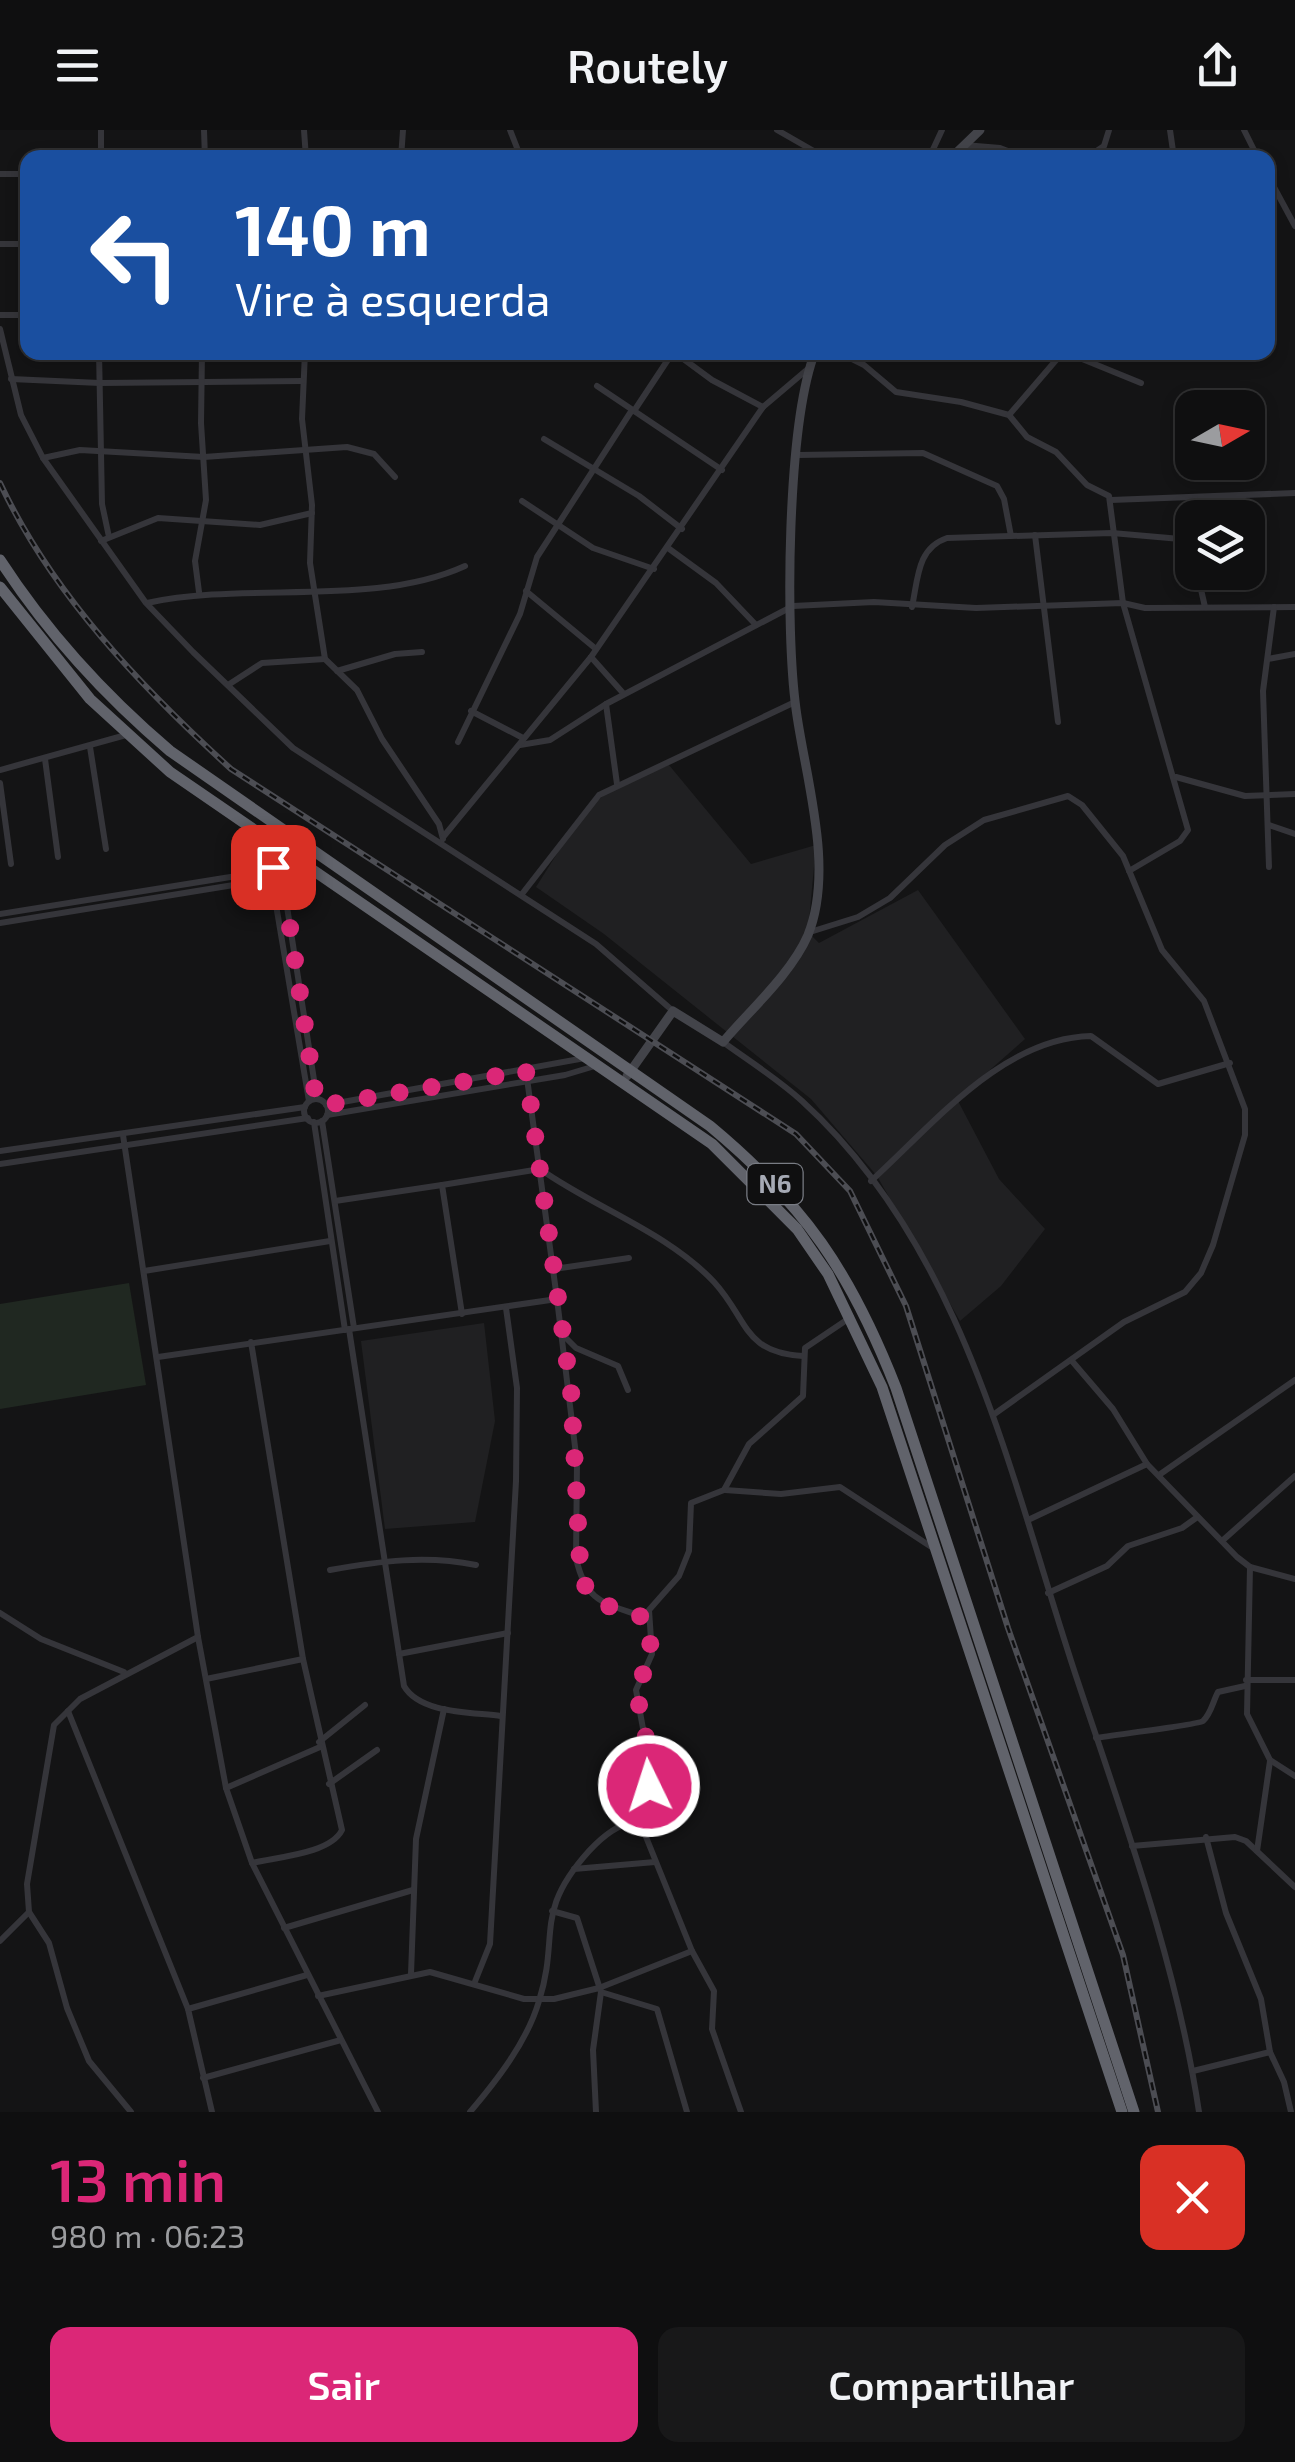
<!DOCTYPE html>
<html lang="pt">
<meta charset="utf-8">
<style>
:root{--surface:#0f0f10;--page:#181819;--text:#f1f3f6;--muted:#9b9c9f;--line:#2f2f30;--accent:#db2777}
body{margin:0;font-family:"Exo 2",sans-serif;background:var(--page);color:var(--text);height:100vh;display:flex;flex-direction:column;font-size:38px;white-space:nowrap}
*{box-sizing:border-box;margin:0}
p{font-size:32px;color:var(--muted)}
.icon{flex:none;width:55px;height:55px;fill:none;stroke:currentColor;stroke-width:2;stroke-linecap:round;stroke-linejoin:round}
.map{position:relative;height:1982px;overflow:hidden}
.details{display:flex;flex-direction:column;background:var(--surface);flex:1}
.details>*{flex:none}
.banner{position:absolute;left:20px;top:20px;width:1255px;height:210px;border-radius:20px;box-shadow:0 5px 15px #0003,0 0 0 2px var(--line);background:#1a4fa0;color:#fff;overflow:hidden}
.needle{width:65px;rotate:81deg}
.buttons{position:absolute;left:1175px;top:260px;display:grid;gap:20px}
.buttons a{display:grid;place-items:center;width:90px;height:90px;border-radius:20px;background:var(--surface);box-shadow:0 5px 15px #0003,0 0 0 2px var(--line);font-size:50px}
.pin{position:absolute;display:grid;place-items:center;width:85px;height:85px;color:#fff;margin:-42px;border-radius:20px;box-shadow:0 5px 15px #0006}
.me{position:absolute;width:110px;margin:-55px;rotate:356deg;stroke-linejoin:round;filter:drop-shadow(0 0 8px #0008)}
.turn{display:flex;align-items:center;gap:35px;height:210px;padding:0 50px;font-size:45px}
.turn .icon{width:130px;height:130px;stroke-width:2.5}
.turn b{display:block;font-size:70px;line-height:85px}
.round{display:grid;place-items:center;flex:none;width:105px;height:105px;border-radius:20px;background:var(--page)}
.headline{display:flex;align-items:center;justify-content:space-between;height:170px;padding:0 50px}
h1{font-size:60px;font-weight:600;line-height:75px;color:var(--accent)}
.action{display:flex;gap:20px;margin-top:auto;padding:20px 50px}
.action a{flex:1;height:115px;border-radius:20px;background:var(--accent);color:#fff;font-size:40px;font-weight:600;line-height:115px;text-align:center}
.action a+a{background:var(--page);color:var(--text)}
header{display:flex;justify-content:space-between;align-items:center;height:130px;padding:0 50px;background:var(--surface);font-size:45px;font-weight:600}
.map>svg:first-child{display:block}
</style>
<header><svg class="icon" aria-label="menu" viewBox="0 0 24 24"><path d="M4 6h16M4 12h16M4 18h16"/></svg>Routely<svg class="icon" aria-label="share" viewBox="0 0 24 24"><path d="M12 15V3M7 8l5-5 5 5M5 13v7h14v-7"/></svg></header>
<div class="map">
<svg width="1295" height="1982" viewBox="0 0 1295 1982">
<rect width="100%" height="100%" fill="#141415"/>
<g fill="#202022">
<polygon points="669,635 751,734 816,715 808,802 819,813 918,760 1025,909 957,969 999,1049 1045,1099 1001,1156 960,1191 877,1046 811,969 604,804 536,757 582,684 611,659"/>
<polygon points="484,1193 495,1291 475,1392 385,1399 361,1211"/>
</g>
<polygon fill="#202821" points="129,1153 146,1255 0,1279 0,1174"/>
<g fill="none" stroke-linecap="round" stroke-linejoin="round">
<g stroke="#35353a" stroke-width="6">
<polyline points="204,0 205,28"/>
<polyline points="304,0 306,28"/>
<polyline points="510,0 521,28"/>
<polyline points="777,0 826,28"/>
<polyline points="1170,0 1174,28"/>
<polyline points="1244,0 1258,28"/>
<polyline points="964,15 1000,18 1026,28"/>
<polyline points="101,28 101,0"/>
<polyline points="401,28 403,0"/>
<polyline points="929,28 942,0"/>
<polyline points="1086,28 1104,16 1109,0"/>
<polyline points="0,44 28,44"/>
<polyline points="1268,46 1295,96"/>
<polyline points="0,114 28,114"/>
<polyline points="0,185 28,185"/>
<polyline points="0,199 21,285 43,328 146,473 193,522 293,618 596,814 673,881"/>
<polyline points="99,222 102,374 109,407"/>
<polyline points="305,222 302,289 312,375 310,433 325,529 357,560 382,609 439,694 443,709"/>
<polyline points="674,222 712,250 763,277"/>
<polyline points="838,222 864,235 896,262 961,272 1009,285 1027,307 1056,322 1087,355 1109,366 1123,473 1188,700 1180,711 1129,741"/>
<polyline points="1065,222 1141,253"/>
<polyline points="11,249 100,253 302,251"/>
<polyline points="597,256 722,340"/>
<polyline points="634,281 673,222"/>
<polyline points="1009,285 1063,222"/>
<polyline points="544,309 639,366 682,399"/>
<polyline points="798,325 923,323 997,356 1004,369 1011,406"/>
<polyline points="43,328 80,320 204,327 347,317 374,324 395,347"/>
<polyline points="1111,370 1295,363"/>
<polyline points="522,371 593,418 654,439"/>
<polyline points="1194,388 1195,368"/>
<polyline points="1035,405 1058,592"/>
<polyline points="101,411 158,388 260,395 312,383"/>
<polyline points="668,418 716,453 756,495"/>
<polyline points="1197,442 1205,477"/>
<polyline points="526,461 596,519"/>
<polyline points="199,462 195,431 206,370 201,293 202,222"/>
<path d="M 147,473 C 246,451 373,478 465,436"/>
<path d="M 912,477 C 918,449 917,418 947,408 L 1112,403 L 1192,410"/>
<polyline points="591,527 623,563"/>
<polyline points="1268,529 1295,524"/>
<polyline points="337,541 395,524 422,522"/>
<polyline points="228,555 262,533 325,529"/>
<polyline points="471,581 523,608"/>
<polyline points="458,612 520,484 537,427 632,280"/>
<polyline points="520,615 550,610 606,574"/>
<polyline points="90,617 106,719"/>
<polyline points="45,629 58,727"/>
<polyline points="0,640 126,605"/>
<polyline points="1176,647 1245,666 1295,664"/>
<polyline points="0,653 11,734"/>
<polyline points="617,654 606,574 793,476 874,472 976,478 1123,473 1145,478 1295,477"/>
<polyline points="1269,695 1295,704"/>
<polyline points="444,706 591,527 763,277 809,238"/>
<polyline points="1269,737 1263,561 1274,477"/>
<polyline points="262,752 259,740 265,737 280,742 283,751 317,969"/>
<polyline points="284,756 303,735"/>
<polyline points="522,764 599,665 795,572"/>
<polyline points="0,784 249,744 259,740 265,709"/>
<polyline points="0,793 252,752 273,757 309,971"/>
<polyline points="810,802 858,787 890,768 945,715 984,690 1068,666 1082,675 1123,726 1162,820 1204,871 1245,979 1245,1005 1213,1115 1201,1143 1185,1162 1124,1192 993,1285"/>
<path d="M 723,912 C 749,931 778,949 802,971 C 966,1120 1011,1351 1078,1552 C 1125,1693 1177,1835 1199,1982"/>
<circle cx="316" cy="981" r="12"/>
<polyline points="326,975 585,928"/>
<polyline points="327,985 565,945 595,936"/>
<polyline points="322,991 354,1198"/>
<polyline points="314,992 345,1200"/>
<polyline points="123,1005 198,1507 226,1658 252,1733 378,1982"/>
<polyline points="0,1021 305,977"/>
<polyline points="0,1034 308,988"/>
<path d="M 871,1051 C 933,995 1002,908 1091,906 L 1158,954 L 1230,933"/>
<path d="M 442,1055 L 540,1039 C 595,1078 667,1102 714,1152 C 748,1189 743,1223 803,1226"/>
<polyline points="335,1071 442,1055 462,1184"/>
<polyline points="554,1139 629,1128"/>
<polyline points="144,1141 330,1111"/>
<path d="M 557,1169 L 577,1333 L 576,1428 C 586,1474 606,1473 646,1488"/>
<path d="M 349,1199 L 404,1556 C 420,1584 473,1582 501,1586"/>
<polyline points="565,1207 576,1218 618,1236 628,1260"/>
<path d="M 251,1212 L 303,1529 L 342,1700 C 330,1724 277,1727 252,1733"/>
<polyline points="158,1227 557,1169 526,941"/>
<polyline points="1072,1231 1113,1279 1147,1334"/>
<polyline points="1159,1345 1295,1250"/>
<polyline points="725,1360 781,1364 840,1357 933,1418"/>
<polyline points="1028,1390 1147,1334 1237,1427 1250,1437 1295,1449"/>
<polyline points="1222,1411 1295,1346"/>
<polyline points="1250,1437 1247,1584 1270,1630 1295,1646"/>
<path d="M 330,1440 C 380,1431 426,1425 476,1435"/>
<polyline points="1048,1463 1107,1436 1128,1416 1182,1398 1196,1388"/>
<polyline points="0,1483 41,1509 124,1542"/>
<polyline points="399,1524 508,1503"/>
<polyline points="206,1549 303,1529"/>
<polyline points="1246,1550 1295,1550"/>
<polyline points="68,1581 188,1879 212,1982"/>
<path d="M 1096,1608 C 1112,1605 1198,1595 1203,1591 C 1211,1584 1213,1571 1218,1562 L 1245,1556"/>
<polyline points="319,1612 365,1575"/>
<polyline points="329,1654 377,1620"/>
<polyline points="226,1658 320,1617"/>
<polyline points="1206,1707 1226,1783 1261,1869 1270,1922 1284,1952 1291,1982"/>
<polyline points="1132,1716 1235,1707 1246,1711 1295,1757"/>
<polyline points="1257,1721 1270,1631"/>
<polyline points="574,1739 655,1732"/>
<polyline points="552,1781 577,1788 601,1862 657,1879 687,1982"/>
<polyline points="284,1798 413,1760"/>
<polyline points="0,1811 29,1782"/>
<polyline points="411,1844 416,1709 444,1579"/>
<polyline points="474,1854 490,1814 516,1351 517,1258 506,1178"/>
<polyline points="318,1866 430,1842 524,1869 554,1869 599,1858 692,1821"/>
<polyline points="188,1879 307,1845"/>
<polyline points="1193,1941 1270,1922"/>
<polyline points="203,1948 341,1910"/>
<polyline points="131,1982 89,1931 67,1878 49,1813 29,1782 27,1754 54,1595 80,1569 198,1507"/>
<path d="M 470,1982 C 497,1950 527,1912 539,1871 C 560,1805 533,1783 589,1721 C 604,1705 618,1694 640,1690"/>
<polyline points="596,1982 593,1920 601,1862"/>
<polyline points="741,1982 712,1899 714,1861 692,1821 642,1697 650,1637 636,1560 652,1524 649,1480 679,1446 689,1421 691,1373 724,1360 749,1314 803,1266 805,1218 851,1187"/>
</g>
<g stroke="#43444a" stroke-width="9">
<polyline points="951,28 980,0"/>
<path d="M 627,946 L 673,881 L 723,912 C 750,880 791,844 808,805 C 835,738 805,647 796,579 C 785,499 787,295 815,222"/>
</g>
<g stroke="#61636b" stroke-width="11">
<path d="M 0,430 C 48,504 103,564 170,621 L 710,996 C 805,1075 851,1143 896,1258 L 1134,1982"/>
<polyline points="0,457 90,569 170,642 712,1014 797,1099 828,1144 882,1257 1122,1982"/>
</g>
<defs>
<path id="rail" d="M 0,353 C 52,464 141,557 231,639 L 796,1004 L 850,1061 L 906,1176 L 1008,1498 L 1123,1825 L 1158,1982"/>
</defs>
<use href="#rail" stroke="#4c4d53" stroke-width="6"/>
<use href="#rail" stroke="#0f0f10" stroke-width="2.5" stroke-dasharray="8" stroke-linecap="butt"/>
</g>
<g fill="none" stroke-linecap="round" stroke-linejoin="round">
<polyline stroke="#db2777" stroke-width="18" stroke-dasharray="0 32.4" points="273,737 283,751 316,969 326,975 526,941 571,1260 581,1451 602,1474 646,1488 652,1524 636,1560 646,1608 649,1656"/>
</g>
<g text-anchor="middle" stroke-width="8" stroke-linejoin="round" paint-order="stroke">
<rect fill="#0f0f10" stroke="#797c84" stroke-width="2.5" x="747.5" y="1034" width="55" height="40" rx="8"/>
<g font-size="25" font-weight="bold" fill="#a6aab5">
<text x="775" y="1063">N6</text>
</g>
</g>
</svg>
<div class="buttons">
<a><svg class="needle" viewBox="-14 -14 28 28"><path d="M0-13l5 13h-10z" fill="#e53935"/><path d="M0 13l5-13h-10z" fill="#9b9c9f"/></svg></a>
<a><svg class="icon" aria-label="layers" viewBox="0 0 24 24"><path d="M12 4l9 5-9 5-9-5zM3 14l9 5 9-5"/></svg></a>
</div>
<div class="pin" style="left:273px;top:737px;background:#d93025"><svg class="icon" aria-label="arrive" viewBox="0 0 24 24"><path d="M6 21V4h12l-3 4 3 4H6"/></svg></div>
<svg class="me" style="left:649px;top:1656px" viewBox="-20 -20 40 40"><circle r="17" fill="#db2777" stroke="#fff" stroke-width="3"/><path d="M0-11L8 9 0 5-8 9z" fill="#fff"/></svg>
<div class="banner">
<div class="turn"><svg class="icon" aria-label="left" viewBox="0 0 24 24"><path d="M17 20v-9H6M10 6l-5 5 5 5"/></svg><div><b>140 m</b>Vire à esquerda</div></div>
</div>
</div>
<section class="details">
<div class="headline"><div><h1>13 min</h1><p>980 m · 06:23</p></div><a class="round" style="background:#d93025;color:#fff"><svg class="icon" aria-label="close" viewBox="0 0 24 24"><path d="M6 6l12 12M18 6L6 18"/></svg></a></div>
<div class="action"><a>Sair</a><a>Compartilhar</a></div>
</section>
